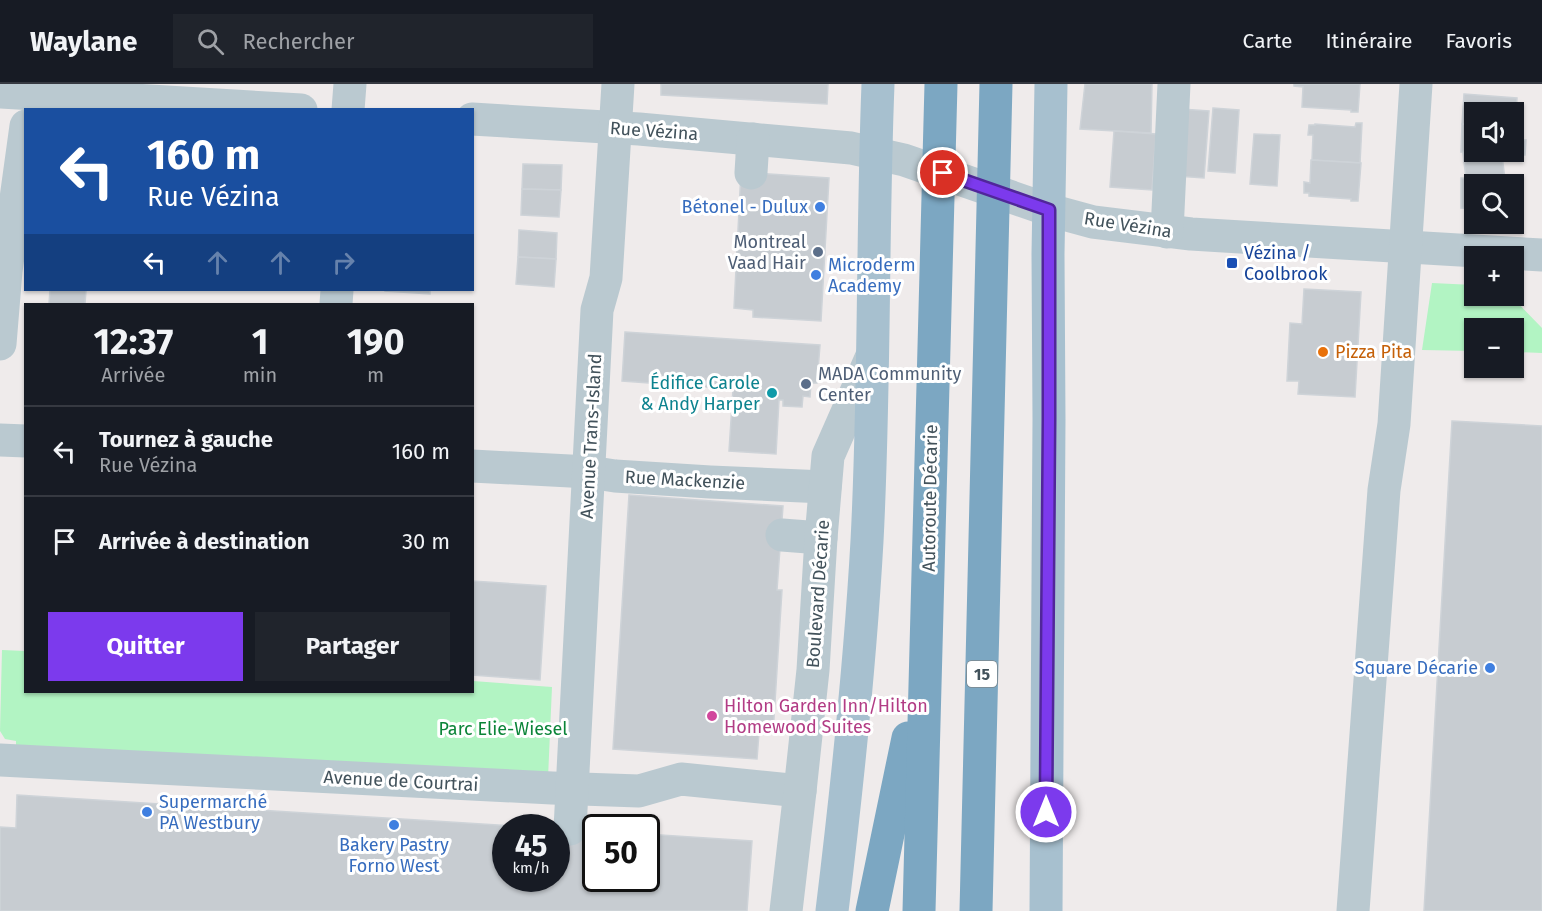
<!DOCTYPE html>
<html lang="fr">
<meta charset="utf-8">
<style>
:root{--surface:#171b24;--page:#20242c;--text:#f1f3f6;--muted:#9ea1a6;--line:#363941;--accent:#7c3aed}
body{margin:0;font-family:"Fira Sans",sans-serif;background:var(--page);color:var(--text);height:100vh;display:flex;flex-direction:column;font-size:22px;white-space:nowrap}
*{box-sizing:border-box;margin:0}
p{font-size:20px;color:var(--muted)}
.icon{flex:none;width:33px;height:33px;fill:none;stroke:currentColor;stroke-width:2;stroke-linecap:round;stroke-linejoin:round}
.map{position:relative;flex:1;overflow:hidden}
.panel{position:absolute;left:24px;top:219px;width:450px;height:390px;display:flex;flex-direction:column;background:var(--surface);border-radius:0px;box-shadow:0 2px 4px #0004}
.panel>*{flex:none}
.guide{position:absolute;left:24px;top:24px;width:450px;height:183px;border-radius:0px;box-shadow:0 2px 4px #0004;background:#1a4fa0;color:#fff;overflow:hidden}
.controls{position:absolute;left:1464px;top:18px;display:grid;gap:12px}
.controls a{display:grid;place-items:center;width:60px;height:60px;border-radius:0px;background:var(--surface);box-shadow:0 2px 4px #0004;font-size:30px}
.speed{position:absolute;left:492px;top:730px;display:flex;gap:12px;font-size:30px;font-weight:700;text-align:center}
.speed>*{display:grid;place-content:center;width:78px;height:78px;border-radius:50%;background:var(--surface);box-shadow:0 2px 4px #0004;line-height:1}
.speed small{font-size:15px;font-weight:400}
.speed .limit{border:3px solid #111;border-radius:9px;background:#fff;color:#111}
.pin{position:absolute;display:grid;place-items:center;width:51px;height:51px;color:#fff;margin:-26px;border:3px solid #fff;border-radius:50%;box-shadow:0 2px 6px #0007}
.me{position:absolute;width:66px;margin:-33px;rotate:0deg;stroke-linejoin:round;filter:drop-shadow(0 0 4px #0008)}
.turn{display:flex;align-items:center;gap:21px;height:126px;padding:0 24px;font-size:27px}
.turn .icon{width:78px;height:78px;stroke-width:2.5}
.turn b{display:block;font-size:42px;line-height:51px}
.lanes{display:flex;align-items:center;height:57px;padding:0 24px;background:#0003;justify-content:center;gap:30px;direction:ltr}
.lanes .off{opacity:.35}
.eta{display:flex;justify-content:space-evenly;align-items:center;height:102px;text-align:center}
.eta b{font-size:36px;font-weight:700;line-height:42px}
.action{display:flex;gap:12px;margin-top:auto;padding:12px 24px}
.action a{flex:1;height:69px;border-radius:0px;background:var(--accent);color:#fff;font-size:24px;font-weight:700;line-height:69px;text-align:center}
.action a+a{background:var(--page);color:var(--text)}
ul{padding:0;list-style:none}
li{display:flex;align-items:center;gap:18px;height:90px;padding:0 24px;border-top:2px solid var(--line)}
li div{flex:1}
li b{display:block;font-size:22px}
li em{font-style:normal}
header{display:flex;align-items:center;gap:36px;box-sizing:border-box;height:84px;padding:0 30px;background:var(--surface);border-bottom:2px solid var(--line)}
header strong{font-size:28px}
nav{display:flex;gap:33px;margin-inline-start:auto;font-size:21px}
.search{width:420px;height:54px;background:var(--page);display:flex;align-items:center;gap:15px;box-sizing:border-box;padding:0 21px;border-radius:0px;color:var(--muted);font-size:22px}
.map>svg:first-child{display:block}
</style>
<header>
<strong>Waylane</strong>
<div class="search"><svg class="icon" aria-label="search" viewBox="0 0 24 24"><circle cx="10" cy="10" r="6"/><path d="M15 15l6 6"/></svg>Rechercher</div>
<nav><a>Carte</a><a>Itinéraire</a><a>Favoris</a></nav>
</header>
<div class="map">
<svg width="1542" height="827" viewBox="0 0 1542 827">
<rect width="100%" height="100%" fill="#efebeb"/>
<g fill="#b2f4c3">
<polygon points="1432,199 1474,201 1474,212 1511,212 1542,244 1542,269 1514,268 1514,244 1474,244 1474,267 1422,266"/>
<polygon points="2,566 25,567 26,608 472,608 473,597 552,603 548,694 16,664 16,657 5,655 0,647"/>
</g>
<g fill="#c7ccd1" stroke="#ced3d8" stroke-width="1.5">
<polygon points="661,0 828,0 827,20 661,11"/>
<polygon points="1085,0 1152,0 1151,49 1080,45"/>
<polygon points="1294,0 1360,0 1358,28 1351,28 1351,26 1302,23 1303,3 1294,2"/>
<polygon points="1464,10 1517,14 1515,44 1514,44 1514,28 1474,28 1474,41 1462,40"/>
<polygon points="1213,24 1239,26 1235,89 1208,87"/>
<polygon points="1181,25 1209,27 1204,94 1177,92"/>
<polygon points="1356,39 1362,39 1360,79 1312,76 1313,51 1308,51 1309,41 1315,41 1315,40 1355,43"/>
<polygon points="1462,40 1474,41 1474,68 1514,68 1514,44 1515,44 1514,56 1526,56 1525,71 1461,68"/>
<polygon points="1114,47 1156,50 1152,106 1110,103"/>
<polygon points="1254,50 1280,51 1277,102 1250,100"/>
<polygon points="1463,69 1502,71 1505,96 1466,95"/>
<polygon points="1311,76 1361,79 1358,117 1351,117 1351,115 1309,112 1309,109 1304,109 1304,98 1310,99"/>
<polygon points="523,80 562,81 561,106 522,105"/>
<polygon points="741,88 829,94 821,237 753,233 753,226 734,224"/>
<polygon points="1461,94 1519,97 1518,127 1514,127 1514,100 1474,100 1474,125 1461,124"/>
<polygon points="522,105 561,106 559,133 521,131"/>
<polygon points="519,146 557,149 556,175 518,173"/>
<polygon points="518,173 556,175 554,203 516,200"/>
<polygon points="1304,205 1361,208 1355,313 1298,310 1299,297 1287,297 1290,239 1302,240"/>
<polygon points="50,206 86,206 85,220 49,220"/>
<polygon points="385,206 430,206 430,210 385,207"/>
<polygon points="625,248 820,261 817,299 811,299 810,313 803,312 802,323 783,322 783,316 779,316 776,370 729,367 733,305 622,297"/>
<polygon points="1452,337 1542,342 1542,827 1424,827"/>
<polygon points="629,411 783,422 777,506 782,506 773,650 759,649 757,675 613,665"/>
<polygon points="472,497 546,502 540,596 472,591"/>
<polygon points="17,711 545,744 506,744 506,795 556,795 556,745 596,747 596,795 646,795 646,750 752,757 747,827 0,827 0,743 16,744"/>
</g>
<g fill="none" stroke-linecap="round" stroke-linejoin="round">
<g stroke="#bac9d0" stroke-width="33">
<polyline points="0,8 301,26"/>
<polyline points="348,26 350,0"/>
<polyline points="472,35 639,45 851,64 904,76 1049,126 1093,138 1191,150 1542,171"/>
<polyline points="751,89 753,55"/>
<polyline points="1167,148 1174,0"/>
<polyline points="336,220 337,206"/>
<polyline points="0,260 6,187 26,42"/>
<polyline points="0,356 26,357"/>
<polyline points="472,382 589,388 615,392 710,398 825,403"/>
<polyline points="782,451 821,454"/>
<polyline points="0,676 552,704 639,707 681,695 800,707"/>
<polyline points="570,745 597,226 606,194 618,0"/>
<polyline points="786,827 800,707 813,586 821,454 828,372 872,272"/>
<polyline points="1353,827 1384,406 1394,340 1416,0"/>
</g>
<g stroke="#a7c0cf" stroke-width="33">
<path d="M 832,827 C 847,704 860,581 867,457 C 875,305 872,152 878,0"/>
<polyline points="1046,827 1049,335 1048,170 1051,0"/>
</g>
<g stroke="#7ca7c2" stroke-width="33">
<polyline points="872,827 908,654"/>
<polyline points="919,827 941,0"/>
<polyline points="976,827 996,0"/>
</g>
</g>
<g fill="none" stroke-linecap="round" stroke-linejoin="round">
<defs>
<polyline id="route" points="943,89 1049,126 1049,335 1046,728"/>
</defs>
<use href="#route" stroke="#51269a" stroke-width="15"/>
<use href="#route" stroke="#7c3aed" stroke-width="10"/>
</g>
<g fill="#3f7fe0" stroke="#fff" stroke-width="2">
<circle cx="820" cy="123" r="6"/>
<circle cx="816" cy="191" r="6"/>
<circle cx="1490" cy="584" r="6"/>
<circle cx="147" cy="728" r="6"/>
<circle cx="394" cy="741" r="6"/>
</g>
<g fill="#5c6f8a" stroke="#fff" stroke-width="2">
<circle cx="818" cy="168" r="6"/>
<circle cx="806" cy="300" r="6"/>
</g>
<rect fill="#1a4fb4" stroke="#fff" stroke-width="2" x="1226" y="173" width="12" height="12" rx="3"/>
<circle fill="#e8710a" stroke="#fff" stroke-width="2" cx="1323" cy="268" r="6"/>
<circle fill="#0f9aa8" stroke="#fff" stroke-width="2" cx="772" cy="309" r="6"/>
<circle fill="#d1479c" stroke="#fff" stroke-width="2" cx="712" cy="632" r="6"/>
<g text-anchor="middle" stroke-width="6" stroke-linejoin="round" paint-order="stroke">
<rect fill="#fff" stroke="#7b868c" stroke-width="1.5" x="967" y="577" width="30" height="26" rx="4.5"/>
<g font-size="16" font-weight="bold" fill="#42525b">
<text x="982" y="596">15</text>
</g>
<g font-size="18" fill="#42525b" stroke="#fff">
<text transform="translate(654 47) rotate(4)" y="6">Rue Vézina</text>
<text transform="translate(1128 141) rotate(9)" y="6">Rue Vézina</text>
<text transform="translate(591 352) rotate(-87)" y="6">Avenue Trans-Island</text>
<text transform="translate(685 396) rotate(3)" y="6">Rue Mackenzie</text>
<text transform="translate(930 414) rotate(-89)" y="6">Autoroute Décarie</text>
<text transform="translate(818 510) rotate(-86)" y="6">Boulevard Décarie</text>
<text transform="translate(401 697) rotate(3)" y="6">Avenue de Courtrai</text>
</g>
<g font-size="18" fill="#366cbe" stroke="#fff" text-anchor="end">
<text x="808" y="129">Bétonel - Dulux</text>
<text x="828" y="187" text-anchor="start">Microderm<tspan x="828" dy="21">Academy</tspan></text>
<text x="1478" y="590">Square Décarie</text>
<text x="159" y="724" text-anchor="start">Supermarché<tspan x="159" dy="21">PA Westbury</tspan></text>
<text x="394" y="767" text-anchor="middle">Bakery Pastry<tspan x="394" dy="21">Forno West</tspan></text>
</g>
<g font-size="18" fill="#4e5e75" stroke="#fff" text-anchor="end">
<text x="806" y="164">Montreal<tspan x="806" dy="21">Vaad Hair</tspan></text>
<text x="818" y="296" text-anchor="start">MADA Community<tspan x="818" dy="21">Center</tspan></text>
</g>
<g font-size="18" fill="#164399" stroke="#fff" text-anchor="start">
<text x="1244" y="175">Vézina /<tspan x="1244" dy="21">Coolbrook</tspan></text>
</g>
<g font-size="18" fill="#c56008" stroke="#fff" text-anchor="start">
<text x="1335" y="274">Pizza Pita</text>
</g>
<g font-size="18" fill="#0d838f" stroke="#fff" text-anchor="end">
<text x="760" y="305">Édifice Carole<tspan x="760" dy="21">&amp; Andy Harper</tspan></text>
</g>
<g font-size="18" fill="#b23c85" stroke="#fff" text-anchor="start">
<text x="724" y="628">Hilton Garden Inn/Hilton<tspan x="724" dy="21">Homewood Suites</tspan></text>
</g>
<g font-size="18" fill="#0b8438" stroke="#fff">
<text x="503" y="651">Parc Elie-Wiesel</text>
</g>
</g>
</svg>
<div class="controls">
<a><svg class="icon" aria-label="sound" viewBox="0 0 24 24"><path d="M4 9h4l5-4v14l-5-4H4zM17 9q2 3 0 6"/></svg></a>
<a><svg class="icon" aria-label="search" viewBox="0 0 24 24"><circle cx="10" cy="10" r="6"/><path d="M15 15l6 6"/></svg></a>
<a>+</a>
<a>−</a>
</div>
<div class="speed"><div>45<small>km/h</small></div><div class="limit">50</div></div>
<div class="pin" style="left:943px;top:89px;background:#d93025"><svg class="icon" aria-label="arrive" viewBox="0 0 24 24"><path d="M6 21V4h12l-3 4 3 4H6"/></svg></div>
<svg class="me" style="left:1046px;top:728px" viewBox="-20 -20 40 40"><circle r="17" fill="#7c3aed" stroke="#fff" stroke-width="3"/><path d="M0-11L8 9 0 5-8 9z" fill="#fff"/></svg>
<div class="guide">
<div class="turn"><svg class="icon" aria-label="left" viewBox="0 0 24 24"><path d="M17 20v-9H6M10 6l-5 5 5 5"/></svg><div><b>160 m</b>Rue Vézina</div></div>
<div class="lanes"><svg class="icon" aria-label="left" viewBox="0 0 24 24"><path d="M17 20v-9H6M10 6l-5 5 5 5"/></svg><svg class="icon off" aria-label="ahead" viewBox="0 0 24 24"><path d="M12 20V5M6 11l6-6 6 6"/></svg><svg class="icon off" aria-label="ahead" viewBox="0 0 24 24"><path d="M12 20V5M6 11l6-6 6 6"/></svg><svg class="icon off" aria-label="right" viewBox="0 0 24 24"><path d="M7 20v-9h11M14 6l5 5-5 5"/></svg></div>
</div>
<section class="panel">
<div class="eta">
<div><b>12:37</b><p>Arrivée</p></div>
<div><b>1</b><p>min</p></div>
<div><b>190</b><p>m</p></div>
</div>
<ul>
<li><svg class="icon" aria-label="left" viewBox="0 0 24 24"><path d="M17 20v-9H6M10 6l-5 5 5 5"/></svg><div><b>Tournez à gauche</b><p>Rue Vézina</p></div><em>160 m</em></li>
<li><svg class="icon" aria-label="arrive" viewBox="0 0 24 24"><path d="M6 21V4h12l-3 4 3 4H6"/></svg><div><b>Arrivée à destination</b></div><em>30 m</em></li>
</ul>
<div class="action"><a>Quitter</a><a>Partager</a></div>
</section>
</div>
